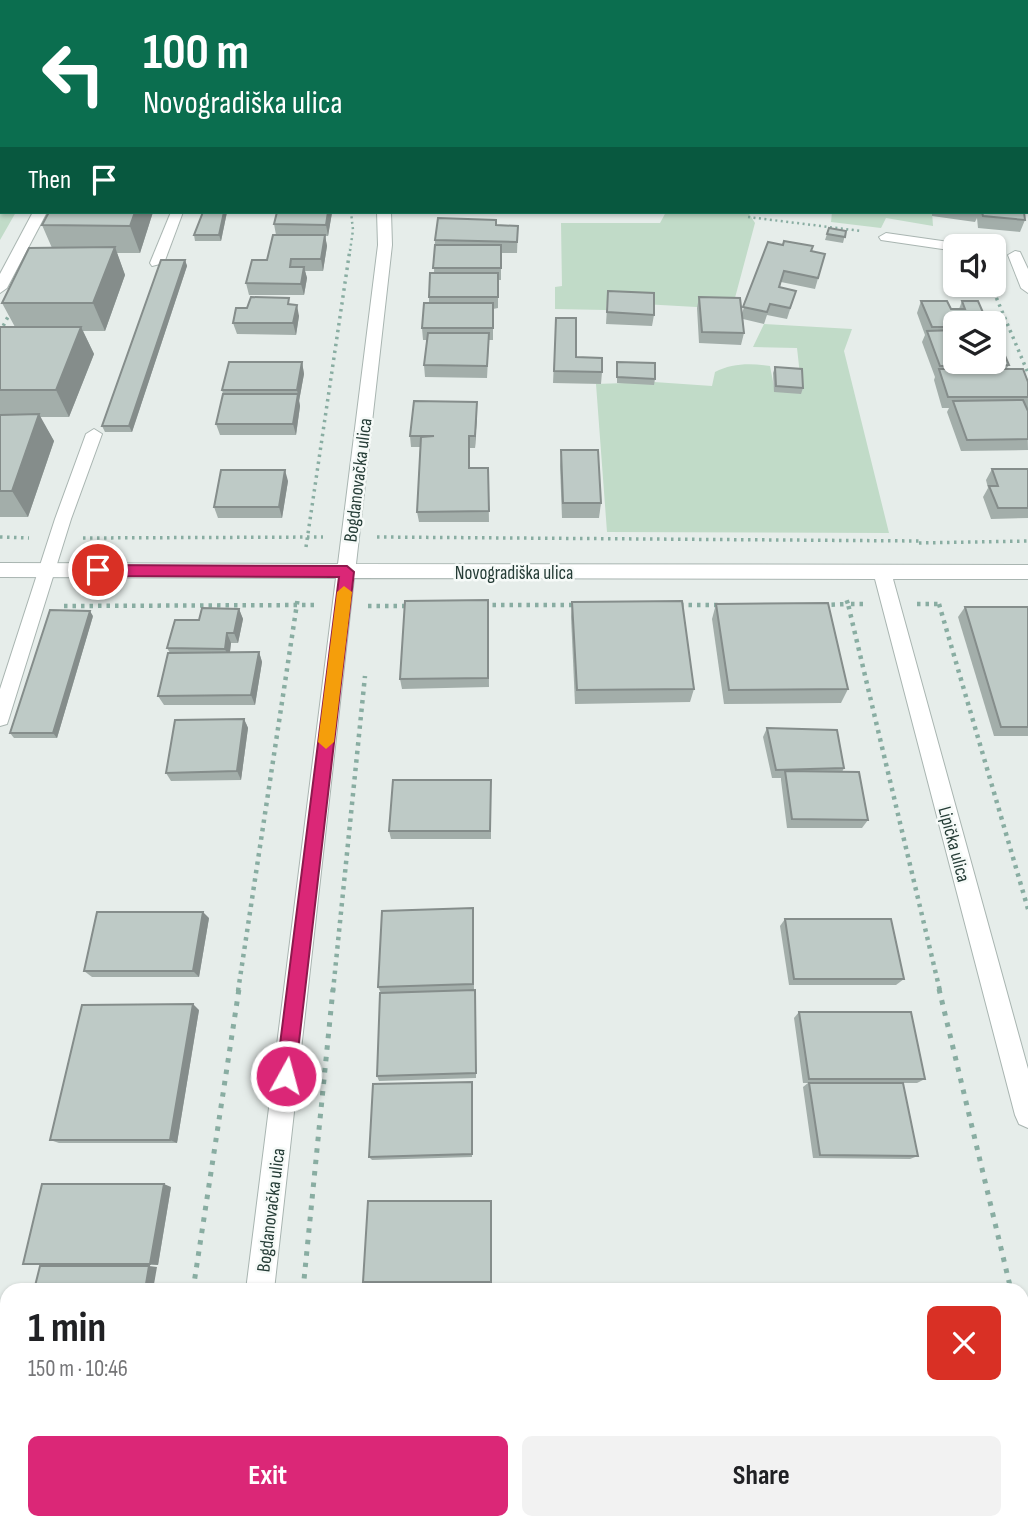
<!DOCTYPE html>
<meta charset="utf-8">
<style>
:root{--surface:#fff;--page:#f2f2f2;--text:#202124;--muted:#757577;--accent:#db2777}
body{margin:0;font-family:"Sofia Sans Condensed",sans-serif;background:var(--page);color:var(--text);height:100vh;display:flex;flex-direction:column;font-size:26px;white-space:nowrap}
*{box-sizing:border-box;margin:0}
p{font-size:23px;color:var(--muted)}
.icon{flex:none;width:38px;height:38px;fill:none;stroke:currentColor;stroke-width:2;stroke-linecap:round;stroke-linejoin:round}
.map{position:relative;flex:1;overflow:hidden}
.panel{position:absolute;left:0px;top:1283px;width:1029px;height:247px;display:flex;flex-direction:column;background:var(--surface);border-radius:21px 21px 0 0;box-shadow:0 2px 5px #0004}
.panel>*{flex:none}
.guide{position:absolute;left:0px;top:0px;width:1029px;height:214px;box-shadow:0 2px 5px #0004;background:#0b6e4f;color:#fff;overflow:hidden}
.fabs{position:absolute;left:943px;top:234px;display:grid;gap:14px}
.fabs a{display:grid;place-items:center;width:63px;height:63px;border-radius:10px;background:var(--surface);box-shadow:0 2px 5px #0004;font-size:35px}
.pin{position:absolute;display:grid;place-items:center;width:60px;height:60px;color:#fff;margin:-30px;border:4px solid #fff;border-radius:50%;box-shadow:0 2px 7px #0007}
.me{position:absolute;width:77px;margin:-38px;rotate:7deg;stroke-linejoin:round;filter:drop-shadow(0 0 5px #0008)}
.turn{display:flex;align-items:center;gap:24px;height:147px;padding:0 28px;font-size:32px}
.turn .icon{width:91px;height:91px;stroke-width:2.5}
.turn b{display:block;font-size:49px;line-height:60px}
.then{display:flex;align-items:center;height:66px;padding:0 28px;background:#0003;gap:14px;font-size:26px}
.round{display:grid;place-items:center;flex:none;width:74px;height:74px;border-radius:10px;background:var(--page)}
.headline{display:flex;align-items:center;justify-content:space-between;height:119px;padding:0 28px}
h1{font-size:42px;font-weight:700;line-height:52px}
.cta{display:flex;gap:14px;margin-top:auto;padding:14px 28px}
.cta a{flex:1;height:80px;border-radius:10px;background:var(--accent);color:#fff;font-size:28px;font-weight:700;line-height:80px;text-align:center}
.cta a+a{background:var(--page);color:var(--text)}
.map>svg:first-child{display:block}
</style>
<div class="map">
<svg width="1028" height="1528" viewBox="0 0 1028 1528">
<rect width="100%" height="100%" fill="#e6edea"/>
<g fill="#c1dbc8">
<polygon points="0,0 1028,0 1028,71 1027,2 2,2 2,212 16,212 0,240"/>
<polygon points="666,212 748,212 755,223 732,309 607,302 606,310 555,309 555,287 562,286 561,223 660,223"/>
<polygon points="832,212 932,212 933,226 886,218 881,228 831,222"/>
<path d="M 764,324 L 852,329 L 844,351 L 889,533 L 607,532 L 596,384 L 654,382 L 712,386 L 715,372 C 732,363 751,363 770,366 L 775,392 L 800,375 L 797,348 L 753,347 Z"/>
<polygon points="1028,1462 1028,1528 730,1528 755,1522 1022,1522 1022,1464"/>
</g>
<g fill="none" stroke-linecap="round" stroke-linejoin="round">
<defs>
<g id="lane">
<polygon points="171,212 183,212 164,263 152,266 150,263"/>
<polygon points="94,429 102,434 71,519 9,718 7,724 0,726 0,689 55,519 86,434"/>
</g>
<g id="street">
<rect x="1027" y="81" width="1" height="8"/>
<polygon points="33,212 47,212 7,288 0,293 0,274"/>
<polygon points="377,212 391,212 392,245 356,564 1028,565 1028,579 893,579 1028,1069 1028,1128 1019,1124 1015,1115 875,579 354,578 274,1290 246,1290 336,578 0,577 0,563 338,564 378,245"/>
<polygon points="886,233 956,243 963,247 956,247 956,251 881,240 879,237"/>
<polygon points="1015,251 1020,252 1028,269 1028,293 1021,288 1008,255"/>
<polygon points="217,1522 247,1522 247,1526 217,1528"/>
</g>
</defs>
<use href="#lane" stroke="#a9b5b1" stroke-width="2"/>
<use href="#street" stroke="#a9b5b1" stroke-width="2"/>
<g stroke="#89ada2" stroke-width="2.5" stroke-dasharray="2 3.5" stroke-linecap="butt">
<polyline points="748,217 861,231"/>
<polyline points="350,251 353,230 351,212"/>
</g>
<g stroke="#89ada2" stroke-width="3.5" stroke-dasharray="2.5 4.5" stroke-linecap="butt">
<polyline points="991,285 1028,373"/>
<polyline points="0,332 11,311"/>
<polyline points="0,537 29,538"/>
<polyline points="377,537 919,541"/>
<polyline points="83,538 323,537"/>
<polyline points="919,543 1028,541"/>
<polyline points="306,547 350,249"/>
</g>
<g stroke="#89ada2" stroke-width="4.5" stroke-dasharray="3.5 5" stroke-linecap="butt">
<polyline points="863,604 848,604 940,991"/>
<polyline points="917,604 939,604"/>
<polyline points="939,604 1028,909"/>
<polyline points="484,605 577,605"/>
<polyline points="680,605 720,605"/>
<polyline points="823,605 848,604 845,596"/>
<polyline points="64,606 314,605"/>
<polyline points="368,606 409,606"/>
<polyline points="238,991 298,597"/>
<polyline points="333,991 365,676"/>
</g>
<g stroke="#89ada2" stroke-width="5" stroke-dasharray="4.5 7" stroke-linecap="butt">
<polyline points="939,989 1011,1290"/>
<polyline points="193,1290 239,989"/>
<polyline points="303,1290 333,989"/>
<polyline points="1022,1336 1028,1361"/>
<polyline points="1022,1441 1028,1440"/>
<polyline points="279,1522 279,1528"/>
<polyline points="157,1528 158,1522"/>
<polyline points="606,1528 632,1522"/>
</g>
<use href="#lane" fill="#fff" fill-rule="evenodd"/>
<use href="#street" fill="#fff" fill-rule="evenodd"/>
</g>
<g fill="#a3aeaa">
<polygon points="153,212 140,253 117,253 125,275 105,331 83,331 94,354 69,417 40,417 54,441 28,517 0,517 0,327 15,327 2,303 52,248 42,225"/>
<polygon points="227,212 221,241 195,241 194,235"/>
<polygon points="277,212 332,212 328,236 325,236 327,246 323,271 305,271 307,278 304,295 249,295 246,283 267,260 276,235 274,224"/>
<polygon points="932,212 1024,212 1025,220 1020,232 978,228 977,218 975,222 932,216"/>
<polygon points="518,226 517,253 501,253 501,280 498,280 498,308 493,309 493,340 489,340 487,378 425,377 424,365 427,340 423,340 422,328 429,303 429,297 434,273 435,240"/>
<polygon points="829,228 846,231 843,243 825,240"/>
<polygon points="768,242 825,254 815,289 781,282 780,287 796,291 787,319 767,315 764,324 743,319 744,333 741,345 699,343 697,308 699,297 742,313"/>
<polygon points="185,260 187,266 132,432 105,432 102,426"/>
<polygon points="608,291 654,315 652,326 606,324"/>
<polygon points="921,301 951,309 959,309 962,301 978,301 956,324 956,362 1009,365 1006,369 1028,382 1028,408 1027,409 1028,450 961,451 947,412 949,408 942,408 934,380 935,377 922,342 925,335 917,313"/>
<polygon points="291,304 299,316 296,335 237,334 233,323"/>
<polygon points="556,318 576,357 602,372 601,384 553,383"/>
<polygon points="302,362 304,374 299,401 300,406 296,435 220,435 216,424 223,394 222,390"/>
<polygon points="617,362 655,379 654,385 617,383"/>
<polygon points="775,367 803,388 801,394 774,392 773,373"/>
<polygon points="477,413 475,448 470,448 469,468 488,468 489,522 419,522 417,512 420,447 411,447 410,436"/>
<polygon points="561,450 601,503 599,518 562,518 560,466"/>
<polygon points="992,469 1028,469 1028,518 991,519 983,497 988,488 986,480"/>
<polygon points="288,481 282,518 218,518 214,507"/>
<polygon points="488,600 489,687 402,689 400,679"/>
<polygon points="572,602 694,689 690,702 575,704 571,617"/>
<polygon points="716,604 848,689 841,703 724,704 712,619"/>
<polygon points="965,607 1028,607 1028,736 994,736 958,617"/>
<polygon points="239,609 243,619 238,643 231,643 230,652 259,652 262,662 255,705 164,705 158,696 170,653 167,648 199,620"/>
<polygon points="93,616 57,738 14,738 10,733"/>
<polygon points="244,719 248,728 241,780 171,781 166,773"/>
<polygon points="767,728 844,768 842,772 868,820 862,828 787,828 781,780 781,778 772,778 763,737"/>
<polygon points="491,789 491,839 391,839 389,831"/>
<polygon points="473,908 474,990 381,993 378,987"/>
<polygon points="209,918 199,977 92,977 84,971"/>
<polygon points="785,919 904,979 896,985 789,985 780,926"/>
<polygon points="476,996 476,1078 379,1081 377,1076"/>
<polygon points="199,1010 177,1143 59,1143 50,1140"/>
<polygon points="799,1012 925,1079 917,1083 903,1083 918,1156 910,1159 813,1158 803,1087 808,1083 803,1083 794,1018"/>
<polygon points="473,1086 472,1157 372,1160 369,1157"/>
<polygon points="171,1187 158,1265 23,1264"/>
</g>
<g fill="#858d8b">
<polygon points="135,212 153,212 140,253 130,226"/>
<polygon points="224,212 227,212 221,241 219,235"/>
<polygon points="328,212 332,212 332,213 328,236 326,225"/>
<polygon points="325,235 327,246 323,271 321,259"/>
<polygon points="115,247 125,275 105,331 93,303"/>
<polygon points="185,260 187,266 132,432 129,426"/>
<polygon points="304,267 307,278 304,295 301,284"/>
<polygon points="297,305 299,316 296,335 293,323"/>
<polygon points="81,327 94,354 69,417 56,390"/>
<polygon points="302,362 304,374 299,401 297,390"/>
<polygon points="298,394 300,406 296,435 293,424"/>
<polygon points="477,402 477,413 475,448 475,436"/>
<polygon points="39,414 54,441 28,517 12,491"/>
<polygon points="285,470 288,481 282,518 279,507"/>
<polygon points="239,609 243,619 238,643 234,633"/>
<polygon points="90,611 93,616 57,738 53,733"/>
<polygon points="227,633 231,643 229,659 225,649"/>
<polygon points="259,652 262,662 255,705 251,695"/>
<polygon points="244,719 248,728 241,780 237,771"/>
<polygon points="203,912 209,918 199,977 193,971"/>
<polygon points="193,1004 199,1010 177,1143 170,1140"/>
<polygon points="472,1082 473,1086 472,1157"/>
<polygon points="164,1184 171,1187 158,1265 150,1264"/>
<polygon points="149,1266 157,1267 153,1290 145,1290"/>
</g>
<g fill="#becac6" stroke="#858d8b" stroke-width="2">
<polygon points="1027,100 1028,100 1027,126"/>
<polygon points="49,212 135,212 130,226 42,225"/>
<polygon points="203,212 224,212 219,235 194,235"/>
<polygon points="277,212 328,212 326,225 274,224"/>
<polygon points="982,212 1024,212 1025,220 983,216"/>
<polygon points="438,218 496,220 496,225 518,226 517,242 435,240"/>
<polygon points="829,228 846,231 845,237 827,234"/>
<polygon points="273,235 325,235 321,259 291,259 290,267 304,267 301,284 246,283 252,260 267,260"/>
<polygon points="784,241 813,246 811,251 825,254 818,278 784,271 779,287 796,291 790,308 770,304 767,312 743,307 768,242 783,245"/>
<polygon points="435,245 501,245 501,268 433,268"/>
<polygon points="115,247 93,303 2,303 29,248"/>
<polygon points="161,260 185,260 129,426 102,426"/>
<polygon points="430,273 498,273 498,297 429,297"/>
<polygon points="608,291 654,293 654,315 607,312"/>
<polygon points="251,297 289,298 288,304 297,305 293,323 233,323 236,308 247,308"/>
<polygon points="699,297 740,298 744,333 702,332"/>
<polygon points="921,301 947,301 951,309 965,309 962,301 978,301 988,324 956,324 956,327 932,327"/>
<polygon points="424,303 493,303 493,328 422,328"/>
<polygon points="556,318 576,318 576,357 602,358 602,372 554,371"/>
<polygon points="0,327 81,327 56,390 0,390"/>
<polygon points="956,330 956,362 994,362 994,330 1009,365 940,366 927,331"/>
<polygon points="428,333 489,333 487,366 424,365"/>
<polygon points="229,362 302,362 297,390 222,390"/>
<polygon points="617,362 655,363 655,379 617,377"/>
<polygon points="775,367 802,369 803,388 776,386"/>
<polygon points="939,369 1023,369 1028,382 1028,397 948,397"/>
<polygon points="223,394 298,394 293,424 216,424"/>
<polygon points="1023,400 1028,411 1028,439 967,440 953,401"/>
<polygon points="414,401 477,402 475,436 469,436 469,468 488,468 489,511 417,512 421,437 434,436 410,436"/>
<polygon points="39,414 12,491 0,491 0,415"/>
<polygon points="561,450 598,450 601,503 563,503"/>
<polygon points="992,469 1028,469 1028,508 998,508 989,486 998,486"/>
<polygon points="221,470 285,470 279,507 214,507"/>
<polygon points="488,600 488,678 400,679 405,601"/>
<polygon points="682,601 694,689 577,690 572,602"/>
<polygon points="828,603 848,689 729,690 716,604"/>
<polygon points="965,607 1028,607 1028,727 1001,727"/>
<polygon points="202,608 239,609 234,633 227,633 225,649 167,648 175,620 199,620"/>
<polygon points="50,610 90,611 53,733 10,733"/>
<polygon points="259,652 251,695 158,696 168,653"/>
<polygon points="244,719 237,771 166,773 175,720"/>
<polygon points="767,728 837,730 844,768 776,770"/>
<polygon points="785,771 859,772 868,820 792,819"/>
<polygon points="393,780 491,780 490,831 389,831"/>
<polygon points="473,908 473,984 378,987 382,911"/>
<polygon points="97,912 203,912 193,971 84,971"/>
<polygon points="785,919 891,919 904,979 794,979"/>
<polygon points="475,990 476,1073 377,1076 380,993"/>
<polygon points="193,1004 170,1140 50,1140 82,1005"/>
<polygon points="799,1012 911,1012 925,1079 809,1079"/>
<polygon points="472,1082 472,1154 369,1157 373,1084"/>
<polygon points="809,1083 903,1083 918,1156 820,1155"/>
<polygon points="42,1184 164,1184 150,1264 23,1264"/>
<polygon points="368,1201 491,1201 491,1282 363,1282"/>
<polygon points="40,1266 149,1266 145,1290 34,1290"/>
</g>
<polygon fill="#db2777" stroke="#8e194d" stroke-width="2" points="98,565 347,566 354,572 295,1076 293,1083 286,1085 279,1083 276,1076 339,577 98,576 91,570"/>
<polygon fill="#f59e0b" points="344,586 352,592 334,742 326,749 318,742 337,592"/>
<g text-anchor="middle" stroke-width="5" stroke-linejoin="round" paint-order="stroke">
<g font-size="19" fill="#263d37" stroke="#f6faf8">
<text transform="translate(357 480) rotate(-83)" y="7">Bogdanovačka ulica</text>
<text x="514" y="579">Novogradiška ulica</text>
<text transform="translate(955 844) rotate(75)" y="7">Lipička ulica</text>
<text transform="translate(270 1210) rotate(-83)" y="7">Bogdanovačka ulica</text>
</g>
</g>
</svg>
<div class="fabs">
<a><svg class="icon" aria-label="sound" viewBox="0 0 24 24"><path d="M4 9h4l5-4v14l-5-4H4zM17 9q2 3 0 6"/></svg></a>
<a><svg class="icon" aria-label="layers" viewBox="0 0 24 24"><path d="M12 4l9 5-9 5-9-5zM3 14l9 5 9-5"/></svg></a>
</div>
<div class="pin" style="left:98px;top:570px;background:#d93025"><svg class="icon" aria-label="arrive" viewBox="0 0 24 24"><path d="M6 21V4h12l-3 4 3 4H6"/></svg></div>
<svg class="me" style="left:286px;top:1076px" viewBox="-20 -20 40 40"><circle r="17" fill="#db2777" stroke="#fff" stroke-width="3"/><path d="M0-11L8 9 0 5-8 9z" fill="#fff"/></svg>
<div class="guide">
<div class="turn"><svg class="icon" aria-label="left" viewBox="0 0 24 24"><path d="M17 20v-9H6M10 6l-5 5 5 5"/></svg><div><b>100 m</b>Novogradiška ulica</div></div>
<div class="then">Then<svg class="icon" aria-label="arrive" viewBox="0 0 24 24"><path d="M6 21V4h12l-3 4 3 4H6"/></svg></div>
</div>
<section class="panel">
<div class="headline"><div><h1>1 min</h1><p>150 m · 10:46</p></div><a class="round" style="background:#d93025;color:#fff"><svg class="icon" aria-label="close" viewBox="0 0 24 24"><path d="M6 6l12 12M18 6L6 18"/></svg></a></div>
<div class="cta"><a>Exit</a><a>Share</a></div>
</section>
</div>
